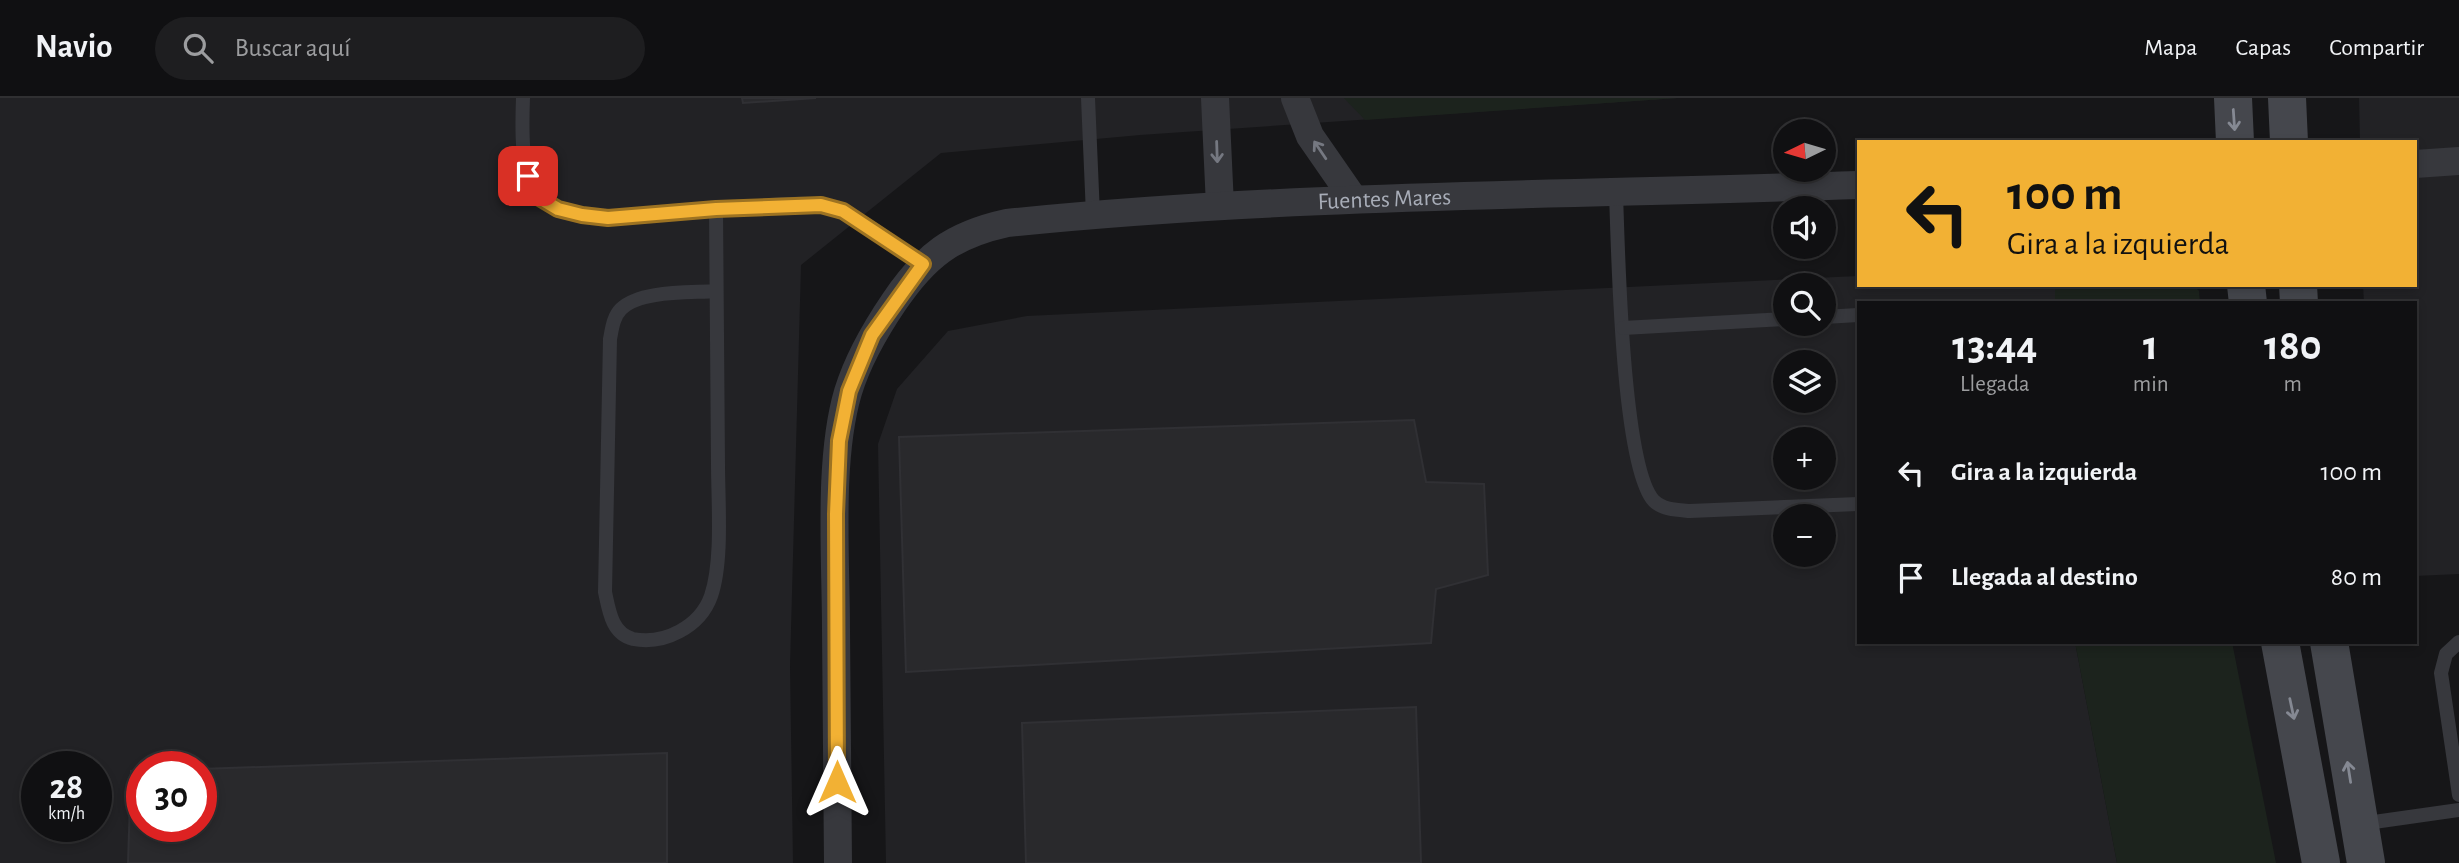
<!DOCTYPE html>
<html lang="es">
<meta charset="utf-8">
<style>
:root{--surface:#101012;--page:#1e1e20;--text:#f1f3f6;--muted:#9c9d9f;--line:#303032}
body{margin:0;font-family:"Alegreya Sans",sans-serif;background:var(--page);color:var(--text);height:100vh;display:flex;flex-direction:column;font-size:26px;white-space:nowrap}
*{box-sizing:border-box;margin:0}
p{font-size:23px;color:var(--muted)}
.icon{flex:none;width:38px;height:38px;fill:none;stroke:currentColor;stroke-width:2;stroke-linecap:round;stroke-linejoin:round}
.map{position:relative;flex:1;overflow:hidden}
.side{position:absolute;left:1857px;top:203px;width:560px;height:343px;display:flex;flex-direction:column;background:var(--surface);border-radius:0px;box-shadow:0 4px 10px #0003,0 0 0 2px var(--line)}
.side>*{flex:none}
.banner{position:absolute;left:1857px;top:42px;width:560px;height:147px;border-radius:0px;box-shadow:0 4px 10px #0003,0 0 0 2px var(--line);background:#f2b134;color:#111;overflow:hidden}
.needle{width:46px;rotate:265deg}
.controls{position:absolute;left:1773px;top:21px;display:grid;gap:14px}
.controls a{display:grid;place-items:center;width:63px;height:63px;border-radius:50%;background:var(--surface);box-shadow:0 4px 10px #0003,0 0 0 2px var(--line);font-size:35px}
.speed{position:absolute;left:21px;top:653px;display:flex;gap:14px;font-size:35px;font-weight:700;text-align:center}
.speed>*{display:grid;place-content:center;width:91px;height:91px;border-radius:50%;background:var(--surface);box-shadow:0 4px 10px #0003,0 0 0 2px var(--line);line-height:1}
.speed small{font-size:18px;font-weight:400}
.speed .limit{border:10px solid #d22;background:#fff;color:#111}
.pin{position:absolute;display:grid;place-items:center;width:60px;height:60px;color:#fff;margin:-30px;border-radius:14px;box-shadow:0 4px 10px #0006}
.me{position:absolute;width:77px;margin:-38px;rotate:0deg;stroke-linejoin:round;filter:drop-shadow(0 0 5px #0008)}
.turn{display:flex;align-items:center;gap:24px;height:147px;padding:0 35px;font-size:32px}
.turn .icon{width:91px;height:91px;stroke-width:2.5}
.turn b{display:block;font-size:49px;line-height:60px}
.eta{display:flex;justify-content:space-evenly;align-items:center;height:119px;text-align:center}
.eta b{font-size:42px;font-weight:700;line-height:49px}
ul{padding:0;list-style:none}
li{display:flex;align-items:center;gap:21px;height:105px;padding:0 35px}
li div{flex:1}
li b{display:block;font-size:26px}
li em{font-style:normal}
header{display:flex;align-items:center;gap:42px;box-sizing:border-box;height:98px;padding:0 35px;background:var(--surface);border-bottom:2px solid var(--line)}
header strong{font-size:33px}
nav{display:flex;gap:38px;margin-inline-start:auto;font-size:24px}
.search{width:490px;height:63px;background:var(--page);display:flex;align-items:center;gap:18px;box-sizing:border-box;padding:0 24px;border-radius:38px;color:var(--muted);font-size:26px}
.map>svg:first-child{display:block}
</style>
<header>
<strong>Navio</strong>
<div class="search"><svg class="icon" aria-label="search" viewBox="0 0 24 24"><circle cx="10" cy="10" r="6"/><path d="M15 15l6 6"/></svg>Buscar aquí</div>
<nav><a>Mapa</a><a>Capas</a><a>Compartir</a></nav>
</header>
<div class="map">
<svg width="2459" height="765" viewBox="0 0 2459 765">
<rect width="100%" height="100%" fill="#161618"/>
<g fill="#222225" fill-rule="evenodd">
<path d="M 0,0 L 1678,0 L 1140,37 L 941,55 L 801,167 L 790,568 L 793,765 L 0,765 ZM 37,668 L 96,668 L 96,728 L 37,728 ZM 142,668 L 201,668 L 201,728 L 142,728 Z"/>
<polygon points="2359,0 2459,0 2459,476 2415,478 2415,205 2364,205 2363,187 2415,187 2415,44 2360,44"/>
<path d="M 1858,178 L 1858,187 L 2055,187 L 2055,205 L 1858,205 L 1858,544 L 2075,544 L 2117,765 L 886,765 L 878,346 L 897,291 L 948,233 L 1027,218 ZM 1785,187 L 1824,187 L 1824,226 L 1785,226 ZM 1785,264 L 1824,264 L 1824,303 L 1785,303 ZM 1785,341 L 1824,341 L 1824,380 L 1785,380 ZM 1785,418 L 1824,418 L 1824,457 L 1785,457 Z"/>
</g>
<g fill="#1c231d">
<polygon points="1344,0 1678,0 1365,22"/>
<polygon points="2055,187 2193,187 2199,193 2200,205 2055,205"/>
<polygon points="2075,544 2232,544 2276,765 2117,765"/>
</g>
<g fill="#29292c" stroke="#303034" stroke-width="2">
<polygon points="742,0 816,0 743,5"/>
<polygon points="1414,322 1426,384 1484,386 1488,477 1436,491 1431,545 906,574 899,339"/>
<polygon points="1416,609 1421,765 1026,765 1022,625"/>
<polygon points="667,655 667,765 128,765 131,673 142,673 142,728 201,728 201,671"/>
</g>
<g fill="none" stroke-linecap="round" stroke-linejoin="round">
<g stroke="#37383d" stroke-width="14">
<path d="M 523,0 C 522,26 520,78 538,99 C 579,143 759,98 822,107 C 853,112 895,147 923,166"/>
<polyline points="1088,0 1093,117"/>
<path d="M 1616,95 C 1618,151 1622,369 1654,403 C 1663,412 1678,412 1690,413 L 1858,406"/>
<path d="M 716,111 C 716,196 717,281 718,366 C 718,404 723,463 711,498 C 700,529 664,547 633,541 C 612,536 609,513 605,494 L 610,241 C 612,231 613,219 621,211 C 640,192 690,195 716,193"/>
<polyline points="1824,219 1858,217"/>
<polyline points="1623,230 1785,221"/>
<polyline points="2459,544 2446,556 2441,575 2459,697"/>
<polyline points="2360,726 2459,712"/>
</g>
<g stroke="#37383d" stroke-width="28">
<polyline points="1215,0 1220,108"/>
<polyline points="1295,0 1310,38 1353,100"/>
<polyline points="2415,66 2459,63"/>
<path id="s1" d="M 838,765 C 837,687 837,609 836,532 C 836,460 828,362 848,294 C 858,261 875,232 894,204 C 925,158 952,137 1007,125 C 1290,96 1574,97 1858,87"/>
</g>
<g stroke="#45474d" stroke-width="38">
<polyline points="2233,0 2235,44"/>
<polyline points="2287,0 2289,44"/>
<polyline points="2246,187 2248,205"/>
<polyline points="2298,187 2299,205"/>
<polyline points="2280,544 2321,765"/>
<polyline points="2329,544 2366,765"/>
</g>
</g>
<defs><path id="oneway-shaft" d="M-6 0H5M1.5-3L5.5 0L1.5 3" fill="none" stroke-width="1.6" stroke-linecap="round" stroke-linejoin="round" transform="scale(1.75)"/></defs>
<g stroke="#858993">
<use href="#oneway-shaft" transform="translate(2234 22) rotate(86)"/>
<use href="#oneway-shaft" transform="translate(2292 611) rotate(78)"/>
<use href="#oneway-shaft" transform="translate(2349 674) rotate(-99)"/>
</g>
<g stroke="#757881">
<use href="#oneway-shaft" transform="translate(1320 52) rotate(-124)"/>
<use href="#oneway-shaft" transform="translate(1217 54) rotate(88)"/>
</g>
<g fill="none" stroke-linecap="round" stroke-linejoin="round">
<defs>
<polyline id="route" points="528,78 538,99 558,111 582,117 608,120 716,111 821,107 843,113 923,166 872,237 849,293 839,343 836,416 837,684"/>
</defs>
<use href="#route" stroke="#9d7322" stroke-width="18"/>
<use href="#route" stroke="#f2b134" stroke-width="12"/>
</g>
<g text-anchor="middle" stroke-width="7" stroke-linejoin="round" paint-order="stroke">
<g font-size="24" fill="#a8adb8" stroke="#111113">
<text dy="8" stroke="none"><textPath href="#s1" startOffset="1094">Fuentes Mares</textPath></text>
</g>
</g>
</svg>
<div class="controls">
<a><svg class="needle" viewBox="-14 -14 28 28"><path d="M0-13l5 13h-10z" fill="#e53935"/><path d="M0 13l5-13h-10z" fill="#9c9d9f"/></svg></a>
<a><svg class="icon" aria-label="sound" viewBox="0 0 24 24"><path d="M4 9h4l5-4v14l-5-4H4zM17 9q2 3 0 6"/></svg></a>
<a><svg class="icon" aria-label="search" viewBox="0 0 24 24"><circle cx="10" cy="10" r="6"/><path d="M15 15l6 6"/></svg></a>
<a><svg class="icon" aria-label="layers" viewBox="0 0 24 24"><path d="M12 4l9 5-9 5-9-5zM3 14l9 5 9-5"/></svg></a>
<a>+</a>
<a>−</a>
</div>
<div class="speed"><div>28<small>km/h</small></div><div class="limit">30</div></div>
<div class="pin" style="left:528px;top:78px;background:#d93025"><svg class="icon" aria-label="arrive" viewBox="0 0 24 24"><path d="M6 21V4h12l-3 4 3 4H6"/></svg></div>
<svg class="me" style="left:837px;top:684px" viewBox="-20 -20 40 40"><path d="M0-17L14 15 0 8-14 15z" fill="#f2b134" stroke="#fff" stroke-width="4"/></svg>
<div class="banner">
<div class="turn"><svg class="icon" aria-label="left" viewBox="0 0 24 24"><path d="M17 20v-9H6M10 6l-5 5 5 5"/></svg><div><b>100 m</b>Gira a la izquierda</div></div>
</div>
<section class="side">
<div class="eta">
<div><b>13:44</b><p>Llegada</p></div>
<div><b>1</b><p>min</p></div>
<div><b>180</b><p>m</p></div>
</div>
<ul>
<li><svg class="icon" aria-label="left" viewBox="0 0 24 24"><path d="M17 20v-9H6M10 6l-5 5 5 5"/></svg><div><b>Gira a la izquierda</b></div><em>100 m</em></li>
<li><svg class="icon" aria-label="arrive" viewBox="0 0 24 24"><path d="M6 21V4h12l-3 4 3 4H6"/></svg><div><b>Llegada al destino</b></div><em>80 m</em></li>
</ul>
</section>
</div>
